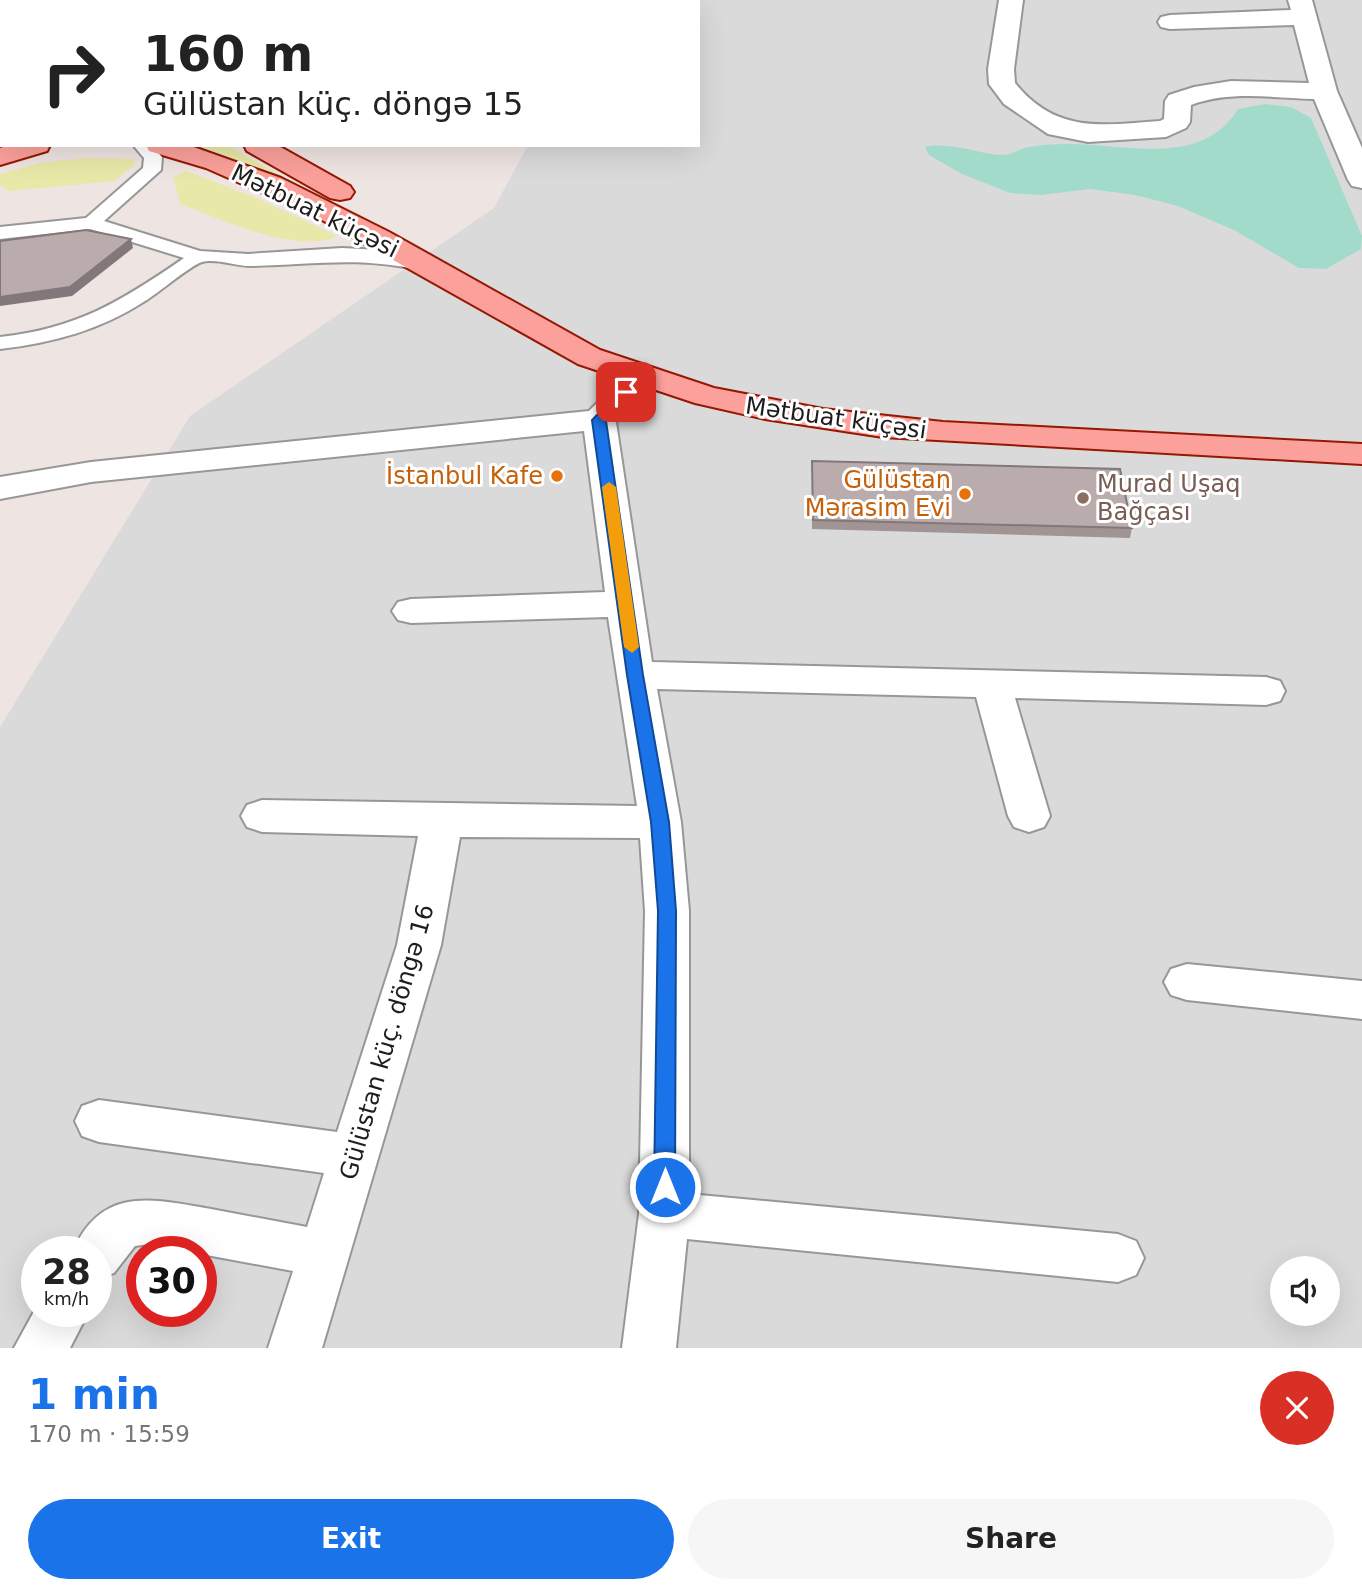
<!DOCTYPE html>
<meta charset="utf-8">
<style>
:root{--surface:#fff;--page:#f6f6f6;--text:#222;--muted:#767676;--accent:#1a73e8}
body{margin:0;font-family:"DejaVu Sans",sans-serif;background:var(--page);color:var(--text);height:100vh;display:flex;flex-direction:column;font-size:26px;white-space:nowrap}
*{box-sizing:border-box;margin:0}
p{font-size:23px;color:var(--muted)}
.icon{flex:none;width:38px;height:38px;fill:none;stroke:currentColor;stroke-width:2;stroke-linecap:round;stroke-linejoin:round}
.map{position:relative;height:1348px;overflow:hidden}
.sheet{display:flex;flex-direction:column;background:var(--surface);flex:1}
.sheet>*{flex:none}
.hud{position:absolute;left:0px;top:0px;width:700px;height:147px;box-shadow:0 7px 28px #0002;background:#fff;color:var(--text);overflow:hidden}
.tools{position:absolute;left:1270px;top:1256px;display:grid;gap:14px}
.tools a{display:grid;place-items:center;width:70px;height:70px;border-radius:50%;background:var(--surface);box-shadow:0 7px 28px #0002;font-size:35px}
.speed{position:absolute;left:21px;top:1236px;display:flex;gap:14px;font-size:35px;font-weight:700;text-align:center}
.speed>*{display:grid;place-content:center;width:91px;height:91px;border-radius:50%;background:var(--surface);box-shadow:0 7px 28px #0002;line-height:1}
.speed small{font-size:18px;font-weight:400}
.speed .limit{border:10px solid #d22;background:#fff;color:#111}
.pin{position:absolute;display:grid;place-items:center;width:60px;height:60px;color:#fff;margin:-30px;border-radius:14px;box-shadow:0 4px 10px #0006}
.me{position:absolute;width:77px;margin:-38px;rotate:0deg;stroke-linejoin:round;filter:drop-shadow(0 0 5px #0008)}
.turn{display:flex;align-items:center;gap:24px;height:147px;padding:0 28px;font-size:32px}
.turn .icon{width:91px;height:91px;stroke-width:2.5}
.turn b{display:block;font-size:49px;line-height:60px}
.round{display:grid;place-items:center;flex:none;width:74px;height:74px;border-radius:37px;background:var(--page)}
.summary{display:flex;align-items:center;justify-content:space-between;height:119px;padding:0 28px}
h1{font-size:42px;font-weight:800;line-height:52px;color:var(--accent)}
.button{display:flex;gap:14px;margin-top:auto;padding:14px 28px}
.button a{flex:1;height:80px;border-radius:42px;background:var(--accent);color:#fff;font-size:28px;font-weight:800;line-height:80px;text-align:center}
.button a+a{background:var(--page);color:var(--text)}
.map>svg:first-child{display:block}
</style>
<div class="map">
<svg width="1362" height="1348" viewBox="0 0 1362 1348">
<rect width="100%" height="100%" fill="#eee4e2"/>
<path fill="#dbdada" fill-rule="evenodd" d="M 607,0 L 1362,0 L 1362,1348 L 0,1348 L 0,727 L 190,416 L 494,208 L 528,145 L 698,145 L 698,2 ZM 37,1251 L 96,1251 L 96,1311 L 37,1311 ZM 142,1251 L 201,1251 L 201,1311 L 142,1311 ZM 1283,1269 L 1328,1269 L 1328,1314 L 1283,1314 Z"/>
<g fill="#e8e8a8">
<polygon points="196,145 227,145 283,177 202,147"/>
<polygon points="85,158 134,159 135,164 114,181 9,191 0,184 0,174 39,163"/>
<path d="M 186,171 L 254,197 L 337,236 C 296,255 221,219 180,204 L 173,177 Z"/>
</g>
<path fill="#a3dbcb" d="M 1265,104 L 1291,107 L 1311,118 L 1362,236 L 1361,249 L 1326,269 L 1299,268 L 1236,231 L 1178,206 L 1135,195 L 1090,189 L 1041,195 L 1010,193 L 962,174 L 929,155 L 925,147 C 953,141 976,154 1004,155 C 1012,155 1020,148 1029,147 C 1041,145 1054,144 1066,144 C 1125,143 1201,169 1238,109 Z"/>
<g fill="none" stroke-linecap="round" stroke-linejoin="round">
<defs>
<path id="lane" d="M 133,145 L 151,145 L 162,157 L 161,170 L 104,221 L 200,251 L 248,254 L 342,248 L 382,250 L 426,260 L 428,264 L 419,270 C 357,256 311,265 250,266 C 236,266 215,258 202,262 C 191,265 157,294 145,301 C 100,330 53,343 0,349 L 0,337 C 76,329 122,301 184,258 L 90,229 L 0,239 L 0,227 L 86,218 L 143,168 L 144,158 Z"/>
<g id="street">
<path d="M 999,0 L 1023,0 L 1014,69 L 1015,83 C 1056,134 1102,125 1160,121 L 1164,119 L 1165,101 L 1169,95 L 1194,87 L 1231,81 L 1309,83 L 1294,25 L 1170,29 L 1161,27 L 1158,22 L 1161,17 L 1170,15 L 1291,10 L 1288,0 L 1312,0 L 1337,91 L 1362,148 L 1362,188 L 1352,186 L 1348,180 L 1314,99 C 1273,98 1230,90 1191,105 L 1190,122 L 1186,128 L 1166,137 L 1088,142 L 1048,134 L 1004,104 L 989,84 L 988,69 Z"/>
<path d="M 640,368 L 651,371 L 656,378 L 616,422 L 652,662 L 1266,677 L 1280,681 L 1285,691 L 1280,701 L 1266,705 L 1015,698 L 1050,816 L 1044,827 L 1029,832 L 1014,827 L 1008,816 L 976,697 L 657,689 L 681,822 L 689,911 L 689,1194 L 1118,1234 L 1136,1241 L 1144,1258 L 1136,1275 L 1118,1282 L 687,1239 L 676,1348 L 622,1348 L 639,1214 L 645,911 L 640,838 L 460,837 L 441,945 L 322,1348 L 268,1348 L 293,1271 L 201,1254 L 201,1251 L 150,1244 L 135,1246 L 114,1273 L 96,1280 L 96,1251 L 73,1251 C 102,1185 153,1199 211,1209 C 243,1215 275,1221 307,1227 L 324,1173 L 99,1142 L 82,1136 L 75,1121 L 82,1106 L 99,1100 L 337,1132 L 397,945 L 418,836 L 262,832 L 247,827 L 241,816 L 247,805 L 262,800 L 637,806 L 608,617 L 411,623 L 398,620 L 392,611 L 398,602 L 411,599 L 605,592 L 584,431 L 91,482 L 0,499 L 0,477 L 91,462 L 589,411 L 629,371 Z"/>
<polygon points="1187,964 1362,981 1362,1019 1187,1000 1171,995 1164,982 1171,969"/>
<polygon points="37,1306 37,1311 89,1311 70,1348 14,1348"/>
</g>
<polygon id="secondary" points="67,0 92,0 93,2 68,2"/>
<g id="primary">
<polygon points="2,113 2,130 0,130 0,114"/>
<polygon points="9,145 50,145 47,151 0,165 0,148"/>
<polygon points="146,145 188,145 281,178 389,232 600,350 714,388 823,409 943,422 1362,444 1362,464 883,437 765,419 695,403 578,364 315,216 206,168 149,151"/>
<polygon points="244,145 277,145 350,186 354,192 350,198 340,200 330,198 247,151"/>
</g>
</defs>
<use href="#lane" stroke="#979797" stroke-width="4"/>
<use href="#street" stroke="#979797" stroke-width="4"/>
<use href="#secondary" stroke="#714606" stroke-width="4"/>
<use href="#primary" stroke="#941802" stroke-width="4"/>
<use href="#lane" fill="#fff" fill-rule="evenodd"/>
<use href="#street" fill="#fff" fill-rule="evenodd"/>
<use href="#secondary" fill="#f8d9b6" fill-rule="evenodd"/>
<use href="#primary" fill="#fba09b" fill-rule="evenodd"/>
</g>
<polygon fill="#a09495" points="812,461 1132,528 1130,538 812,529"/>
<g fill="#827879">
<polygon points="2,60 2,70 0,71 0,61"/>
<polygon points="131,239 133,248 72,296 0,306 0,297"/>
</g>
<g fill="#baacad" stroke="#827879" stroke-width="2">
<polygon points="0,0 13,0 13,2 2,2 2,23 0,23"/>
<polygon points="86,230 131,239 70,287 0,297 0,241"/>
<polygon points="812,461 1120,469 1132,528 813,520"/>
</g>
<polygon fill="#1a73e8" stroke="#114b97" stroke-width="2" points="622,389 633,392 606,421 643,675 669,822 676,911 675,1187 672,1193 665,1196 657,1193 654,1187 658,911 651,822 627,675 592,420"/>
<polygon fill="#f59e0b" points="609,482 616,487 639,647 632,653 624,647 602,487"/>
<g fill="#e8710a" stroke="#fff" stroke-width="2.5">
<circle cx="557" cy="476" r="7"/>
<circle cx="965" cy="494" r="7"/>
</g>
<circle fill="#8d6e63" stroke="#fff" stroke-width="2.5" cx="1083" cy="498" r="7"/>
<g text-anchor="middle" stroke-width="6" stroke-linejoin="round" paint-order="stroke">
<g font-size="24" fill="#1d1d1d" stroke="#fff">
<text transform="translate(315 211) rotate(26)" y="8">Mətbuat küçəsi</text>
<text transform="translate(836 418) rotate(8)" y="8">Mətbuat küçəsi</text>
<text transform="translate(387 1042) rotate(-74)" y="8">Gülüstan küç. döngə 16</text>
</g>
<g font-size="24" fill="#c56008" stroke="#fff" text-anchor="end">
<text x="543" y="484">İstanbul Kafe</text>
<text x="951" y="488">Gülüstan<tspan x="951" dy="28">Mərasim Evi</tspan></text>
</g>
<g font-size="24" fill="#785e54" stroke="#fff" text-anchor="start">
<text x="1097" y="492">Murad Uşaq<tspan x="1097" dy="28">Bağçası</tspan></text>
</g>
</g>
</svg>
<div class="tools">
<a><svg class="icon" aria-label="sound" viewBox="0 0 24 24"><path d="M4 9h4l5-4v14l-5-4H4zM17 9q2 3 0 6"/></svg></a>
</div>
<div class="speed"><div>28<small>km/h</small></div><div class="limit">30</div></div>
<div class="pin" style="left:626px;top:392px;background:#d93025"><svg class="icon" aria-label="arrive" viewBox="0 0 24 24"><path d="M6 21V4h12l-3 4 3 4H6"/></svg></div>
<svg class="me" style="left:665px;top:1187px" viewBox="-20 -20 40 40"><circle r="17" fill="#1a73e8" stroke="#fff" stroke-width="3"/><path d="M0-11L8 9 0 5-8 9z" fill="#fff"/></svg>
<div class="hud">
<div class="turn"><svg class="icon" aria-label="right" viewBox="0 0 24 24"><path d="M7 20v-9h11M14 6l5 5-5 5"/></svg><div><b>160 m</b>Gülüstan küç. döngə 15</div></div>
</div>
</div>
<section class="sheet">
<div class="summary"><div><h1>1 min</h1><p>170 m · 15:59</p></div><a class="round" style="background:#d93025;color:#fff"><svg class="icon" aria-label="close" viewBox="0 0 24 24"><path d="M6 6l12 12M18 6L6 18"/></svg></a></div>
<div class="button"><a>Exit</a><a>Share</a></div>
</section>
